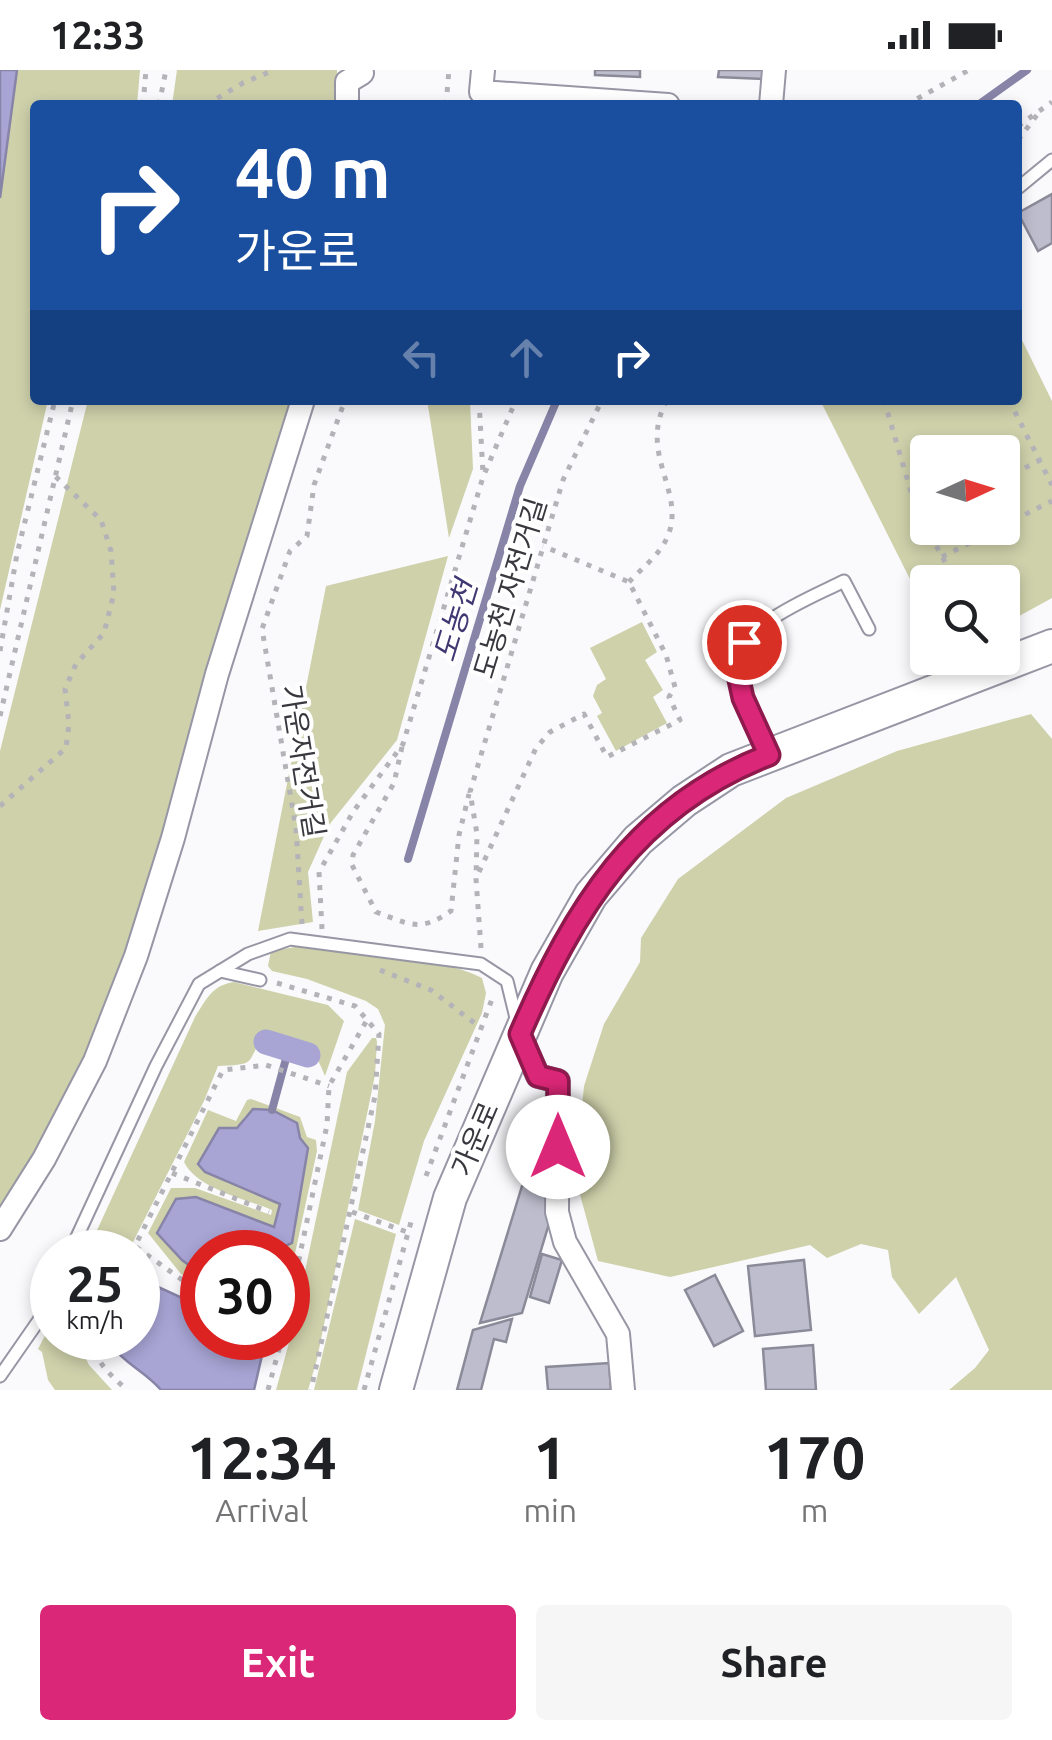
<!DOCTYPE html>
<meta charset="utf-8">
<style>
:root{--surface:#fff;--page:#f6f6f6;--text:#202124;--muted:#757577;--accent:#db2777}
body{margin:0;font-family:Ubuntu,"Noto Sans KR",sans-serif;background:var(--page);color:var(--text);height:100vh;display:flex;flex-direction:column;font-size:38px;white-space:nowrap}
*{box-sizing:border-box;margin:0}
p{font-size:32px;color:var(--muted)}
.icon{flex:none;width:55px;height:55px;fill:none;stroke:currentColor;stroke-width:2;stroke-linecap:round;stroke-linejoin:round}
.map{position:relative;height:1320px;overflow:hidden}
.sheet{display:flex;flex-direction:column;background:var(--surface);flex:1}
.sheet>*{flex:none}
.banner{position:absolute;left:30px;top:30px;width:992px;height:305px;border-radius:10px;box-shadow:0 5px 15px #0003;background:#1a4fa0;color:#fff;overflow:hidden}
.needle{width:65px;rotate:86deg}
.controls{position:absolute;left:910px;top:365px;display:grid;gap:20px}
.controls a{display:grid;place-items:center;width:110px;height:110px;border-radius:10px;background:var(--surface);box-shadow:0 5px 15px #0003;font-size:50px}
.speed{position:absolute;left:30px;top:1160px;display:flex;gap:20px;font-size:50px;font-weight:700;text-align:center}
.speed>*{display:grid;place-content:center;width:130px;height:130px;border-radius:50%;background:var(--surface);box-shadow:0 5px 15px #0003;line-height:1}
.speed small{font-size:25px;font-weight:400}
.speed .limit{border:15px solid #d22;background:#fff;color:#111}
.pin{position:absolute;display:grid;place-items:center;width:85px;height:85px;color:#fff;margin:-42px;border:5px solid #fff;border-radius:50%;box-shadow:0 2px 10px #0007}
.me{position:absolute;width:110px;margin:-55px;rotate:0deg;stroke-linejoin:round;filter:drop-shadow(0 0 8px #0008)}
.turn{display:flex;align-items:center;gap:35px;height:210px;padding:0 40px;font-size:45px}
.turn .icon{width:130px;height:130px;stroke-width:2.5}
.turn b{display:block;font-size:70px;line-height:85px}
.lanes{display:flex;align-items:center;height:95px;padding:0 40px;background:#0003;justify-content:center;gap:50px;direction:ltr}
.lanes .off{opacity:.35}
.eta{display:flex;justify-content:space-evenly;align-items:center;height:170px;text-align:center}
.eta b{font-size:60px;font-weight:700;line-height:70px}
.cta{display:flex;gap:20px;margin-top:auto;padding:20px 40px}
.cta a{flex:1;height:115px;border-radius:10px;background:var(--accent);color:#fff;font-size:40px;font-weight:700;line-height:115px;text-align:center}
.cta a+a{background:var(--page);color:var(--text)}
.status{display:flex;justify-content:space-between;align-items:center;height:70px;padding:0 50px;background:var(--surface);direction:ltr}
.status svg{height:28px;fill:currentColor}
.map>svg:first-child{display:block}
</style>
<div class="status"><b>12:33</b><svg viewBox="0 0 49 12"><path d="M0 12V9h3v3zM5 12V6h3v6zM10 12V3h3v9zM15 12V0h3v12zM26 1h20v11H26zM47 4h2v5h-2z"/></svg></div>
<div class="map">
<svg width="1052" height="1320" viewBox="0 0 1052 1320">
<rect width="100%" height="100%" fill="#fafafd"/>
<g fill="#ced1aa" fill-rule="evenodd">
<polygon points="17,0 140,0 137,35 35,35 35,330 48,330 0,540 0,128"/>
<polygon points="177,0 337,0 336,35 172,35"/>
<path d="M 1018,262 L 1052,331 L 1052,528 L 1003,555 L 1002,512 L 928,512 L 927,543 L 820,330 L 1018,330 ZM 928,382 L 1002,382 L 1002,458 L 928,458 Z"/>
<polygon points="88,330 294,330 163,774 107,946 54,1058 0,1142 0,681"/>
<polygon points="427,330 470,330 473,399 449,468"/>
<polygon points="448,486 397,670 329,755 308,802 313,852 258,861 326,516"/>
<polygon points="642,552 657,582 645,590 663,620 653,627 667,653 616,681 597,646 602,643 593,626 597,615 606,609 590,578"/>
<polygon points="1031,644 1052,669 1052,1320 949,1320 975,1298 989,1280 956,1207 919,1244 892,1207 888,1180 861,1174 827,1188 810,1175 670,1207 598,1191 575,1106 584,1016 604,954 640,892 641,868 678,809 786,728 897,681"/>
<path d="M 301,876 C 345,882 447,888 482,908 L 486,923 L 482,943 L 424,1071 L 399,1155 L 358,1140 L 375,1051 L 385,955 L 378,939 L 366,931 L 307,909 L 272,901 L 268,896 L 271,881 Z"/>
<path d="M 234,912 L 328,935 L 344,951 L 325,1006 L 314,981 L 265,966 C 243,993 261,994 218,996 L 204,1031 L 128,1182 L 87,1182 L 195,947 C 206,930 212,915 234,912 Z"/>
<polygon points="372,968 376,968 377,972 375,1005 317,1289 308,1320 276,1320 293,1258 347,1002"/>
<path d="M 251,1029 L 300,1047 L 307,1067 L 316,1070 L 317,1081 L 288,1216 L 288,1182 L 282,1177 L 296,1159 L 246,1045 L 237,1058 L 198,1094 L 205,1102 L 281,1134 L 274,1158 L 196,1127 L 182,1190 L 202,1205 L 202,1216 L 181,1204 L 148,1163 L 171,1118 L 195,1118 L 271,1145 L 272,1140 C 246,1129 197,1119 184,1092 L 208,1040 L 236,1051 L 247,1030 Z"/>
<polygon points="355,1149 396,1164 357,1320 314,1320"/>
<polygon points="52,1252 52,1268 86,1268 82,1280 89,1295 112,1320 55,1320 48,1310 42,1282 38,1279"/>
</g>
<g fill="#a8a5d5" stroke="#8784a8" stroke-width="2.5">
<polygon points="0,0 17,0 0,128"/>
<polygon points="253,1039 272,1040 297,1053 300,1068 308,1078 292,1173 283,1177 285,1182 202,1182 202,1205 182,1190 157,1163 176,1129 196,1127 274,1157 280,1134 205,1102 198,1094 219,1058 237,1058"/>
<path d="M 145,1211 L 202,1237 L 202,1268 L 266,1268 L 254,1320 L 161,1320 C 146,1302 125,1294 112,1276 L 113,1268 L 138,1268 L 138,1219 Z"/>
</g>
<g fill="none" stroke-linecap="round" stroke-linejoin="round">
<g stroke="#8784a8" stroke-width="8">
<polyline points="978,35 1027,0"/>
<polyline points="408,789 520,416 557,330"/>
<polyline points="272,1040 290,974"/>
</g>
<polyline stroke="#a8a5d5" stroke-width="25" points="266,972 308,985"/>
</g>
<g fill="#bebdcd" stroke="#8b8a99" stroke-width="2.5">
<polygon points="595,0 640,0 640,7 595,5"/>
<polygon points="719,0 763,0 763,9 718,7"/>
<polygon points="1052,124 1052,173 1038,181 1018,143"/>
<polygon points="549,1102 551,1147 522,1243 480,1253 522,1116"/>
<polygon points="542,1184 562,1190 549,1233 530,1227"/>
<polygon points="804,1190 811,1260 755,1266 748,1196"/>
<polygon points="715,1205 743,1261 714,1276 685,1220"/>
<polygon points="512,1249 506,1272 494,1269 481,1320 457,1320 473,1260"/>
<polygon points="813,1275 816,1320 766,1320 763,1279"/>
<polygon points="609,1293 611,1320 548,1320 546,1297"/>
</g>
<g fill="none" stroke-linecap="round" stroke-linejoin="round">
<defs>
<g id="lane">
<polyline points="1018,118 1052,90"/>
<path d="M 767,681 C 756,657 733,622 737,594 C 741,554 811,528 844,511 L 869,559"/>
<polyline points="220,901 260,910"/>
<polyline points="70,1182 156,996 199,914 248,884 290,869 481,894 507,911 517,952"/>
<polyline points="0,1306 39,1250 52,1220"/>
</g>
<g id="street">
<polyline points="483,0 481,22 668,35"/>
<polyline points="347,35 347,12 362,3 361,0"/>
<polyline points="771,35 774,0"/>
<polyline points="519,964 538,1006 558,1011 557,1142 565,1172 618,1264 623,1320"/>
<polyline points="0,1159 44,1089 95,991 136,886 173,768 217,604 303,330"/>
</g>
<polyline id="secondary" points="396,1320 450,1128 547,902 591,825 638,770 684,731 731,700 1052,576"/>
</defs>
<use href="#lane" stroke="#9796a5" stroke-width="15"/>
<use href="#street" stroke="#9796a5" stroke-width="26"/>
<use href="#secondary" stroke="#9796a5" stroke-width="36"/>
<g stroke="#b4b3b8" stroke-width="5" stroke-dasharray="5 8" stroke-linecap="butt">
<polyline points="143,35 146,0"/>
<polyline points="159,35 166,0"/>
<polyline points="206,35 243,13 274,0"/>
<polyline points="446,35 449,0"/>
<polyline points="906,35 969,0"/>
<polyline points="1018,56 1052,32"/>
<polyline points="1018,70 1037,45"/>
<polyline points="479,330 483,404"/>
<polyline points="884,330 916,439 956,512"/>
<polyline points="1009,330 1052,415"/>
<polyline points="1002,410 1040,390"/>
<polyline points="1002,456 1052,431"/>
<polyline points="942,487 999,458"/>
<path d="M 629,512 C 643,497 662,483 669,463 C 684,420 638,382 667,330"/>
<polyline points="0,581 17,484 55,330"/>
<polyline points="0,646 73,330"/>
<path d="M 402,677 L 394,713 L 353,785 L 352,795 L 376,842 C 410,854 419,863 451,841 L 459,765 L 469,724"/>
<polyline points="0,736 66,678 69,654 65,619 76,594 104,563 114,523 111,481 101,450 54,405"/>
<polyline points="479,802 536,678 550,662 584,644 607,687 680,650 669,627 675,617 666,585 629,512 543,476"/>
<polyline points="302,854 296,758 262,559 290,481 307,466 314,415 345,330"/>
<polyline points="322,859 319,802 353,742 403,674 483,407 516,330"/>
<polyline points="481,878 476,809 477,764 470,722 563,410 602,330"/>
<polyline points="380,900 431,920 481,958"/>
<polyline points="277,913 355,936 379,964 375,1026 311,1320"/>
<polyline points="172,1103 269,1142"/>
<polyline points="426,1106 492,929"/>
<polyline points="352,1142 407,1162"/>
<polyline points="136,1177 202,1224"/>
<polyline points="132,1182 223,1000 266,995 329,1016"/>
<polyline points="288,1242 327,1055 329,1016 367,950"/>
<path d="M 95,1268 C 92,1291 111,1305 127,1320"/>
<polyline points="268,1320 282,1268"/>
<polyline points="364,1320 413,1145"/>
</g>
<use href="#lane" stroke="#fff" stroke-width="11"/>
<use href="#street" stroke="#fff" stroke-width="22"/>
<use href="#secondary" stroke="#fff" stroke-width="32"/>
</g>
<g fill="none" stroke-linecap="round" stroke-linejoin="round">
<defs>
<path id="route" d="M 558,1077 L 558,1011 L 538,1006 L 520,964 C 574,839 636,736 769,685 L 743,628 L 736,596 L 744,572"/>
</defs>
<use href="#route" stroke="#8e194d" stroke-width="25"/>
<use href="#route" stroke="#db2777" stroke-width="18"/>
</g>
<g text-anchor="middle" stroke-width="8" stroke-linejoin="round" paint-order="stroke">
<g font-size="28" fill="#39383f" stroke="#fff">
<text transform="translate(510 518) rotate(-73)" y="10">도농천 자전거길</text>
<text transform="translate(303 691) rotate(81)" y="10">가운자전거길</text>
<text transform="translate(475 1069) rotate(-67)" y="10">가운로</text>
</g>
<g font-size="30" font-style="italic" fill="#403873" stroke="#fff">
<text transform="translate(456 551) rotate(-73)" y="10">도농천</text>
</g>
</g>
</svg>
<div class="controls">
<a><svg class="needle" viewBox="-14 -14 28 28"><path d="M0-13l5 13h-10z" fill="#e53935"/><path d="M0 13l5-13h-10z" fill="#757577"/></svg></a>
<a><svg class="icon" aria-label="search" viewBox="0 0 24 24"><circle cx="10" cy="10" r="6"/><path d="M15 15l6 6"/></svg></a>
</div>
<div class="speed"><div>25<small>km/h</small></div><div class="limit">30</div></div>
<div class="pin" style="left:744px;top:572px;background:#d93025"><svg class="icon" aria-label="arrive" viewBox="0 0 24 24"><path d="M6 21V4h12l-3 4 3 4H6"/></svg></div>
<svg class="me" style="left:558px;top:1077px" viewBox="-20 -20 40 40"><circle r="19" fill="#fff"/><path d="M0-13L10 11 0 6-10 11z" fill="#db2777"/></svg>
<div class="banner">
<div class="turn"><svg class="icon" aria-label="right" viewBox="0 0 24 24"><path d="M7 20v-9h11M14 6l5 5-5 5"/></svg><div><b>40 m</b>가운로</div></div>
<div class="lanes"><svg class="icon off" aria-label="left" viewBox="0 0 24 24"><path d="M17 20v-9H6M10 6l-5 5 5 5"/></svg><svg class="icon off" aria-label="ahead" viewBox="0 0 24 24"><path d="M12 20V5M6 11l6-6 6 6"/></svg><svg class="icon" aria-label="right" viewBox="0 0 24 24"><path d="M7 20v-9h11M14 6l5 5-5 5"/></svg></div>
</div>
</div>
<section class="sheet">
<div class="eta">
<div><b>12:34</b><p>Arrival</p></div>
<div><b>1</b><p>min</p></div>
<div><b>170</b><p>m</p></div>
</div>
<div class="cta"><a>Exit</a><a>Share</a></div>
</section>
